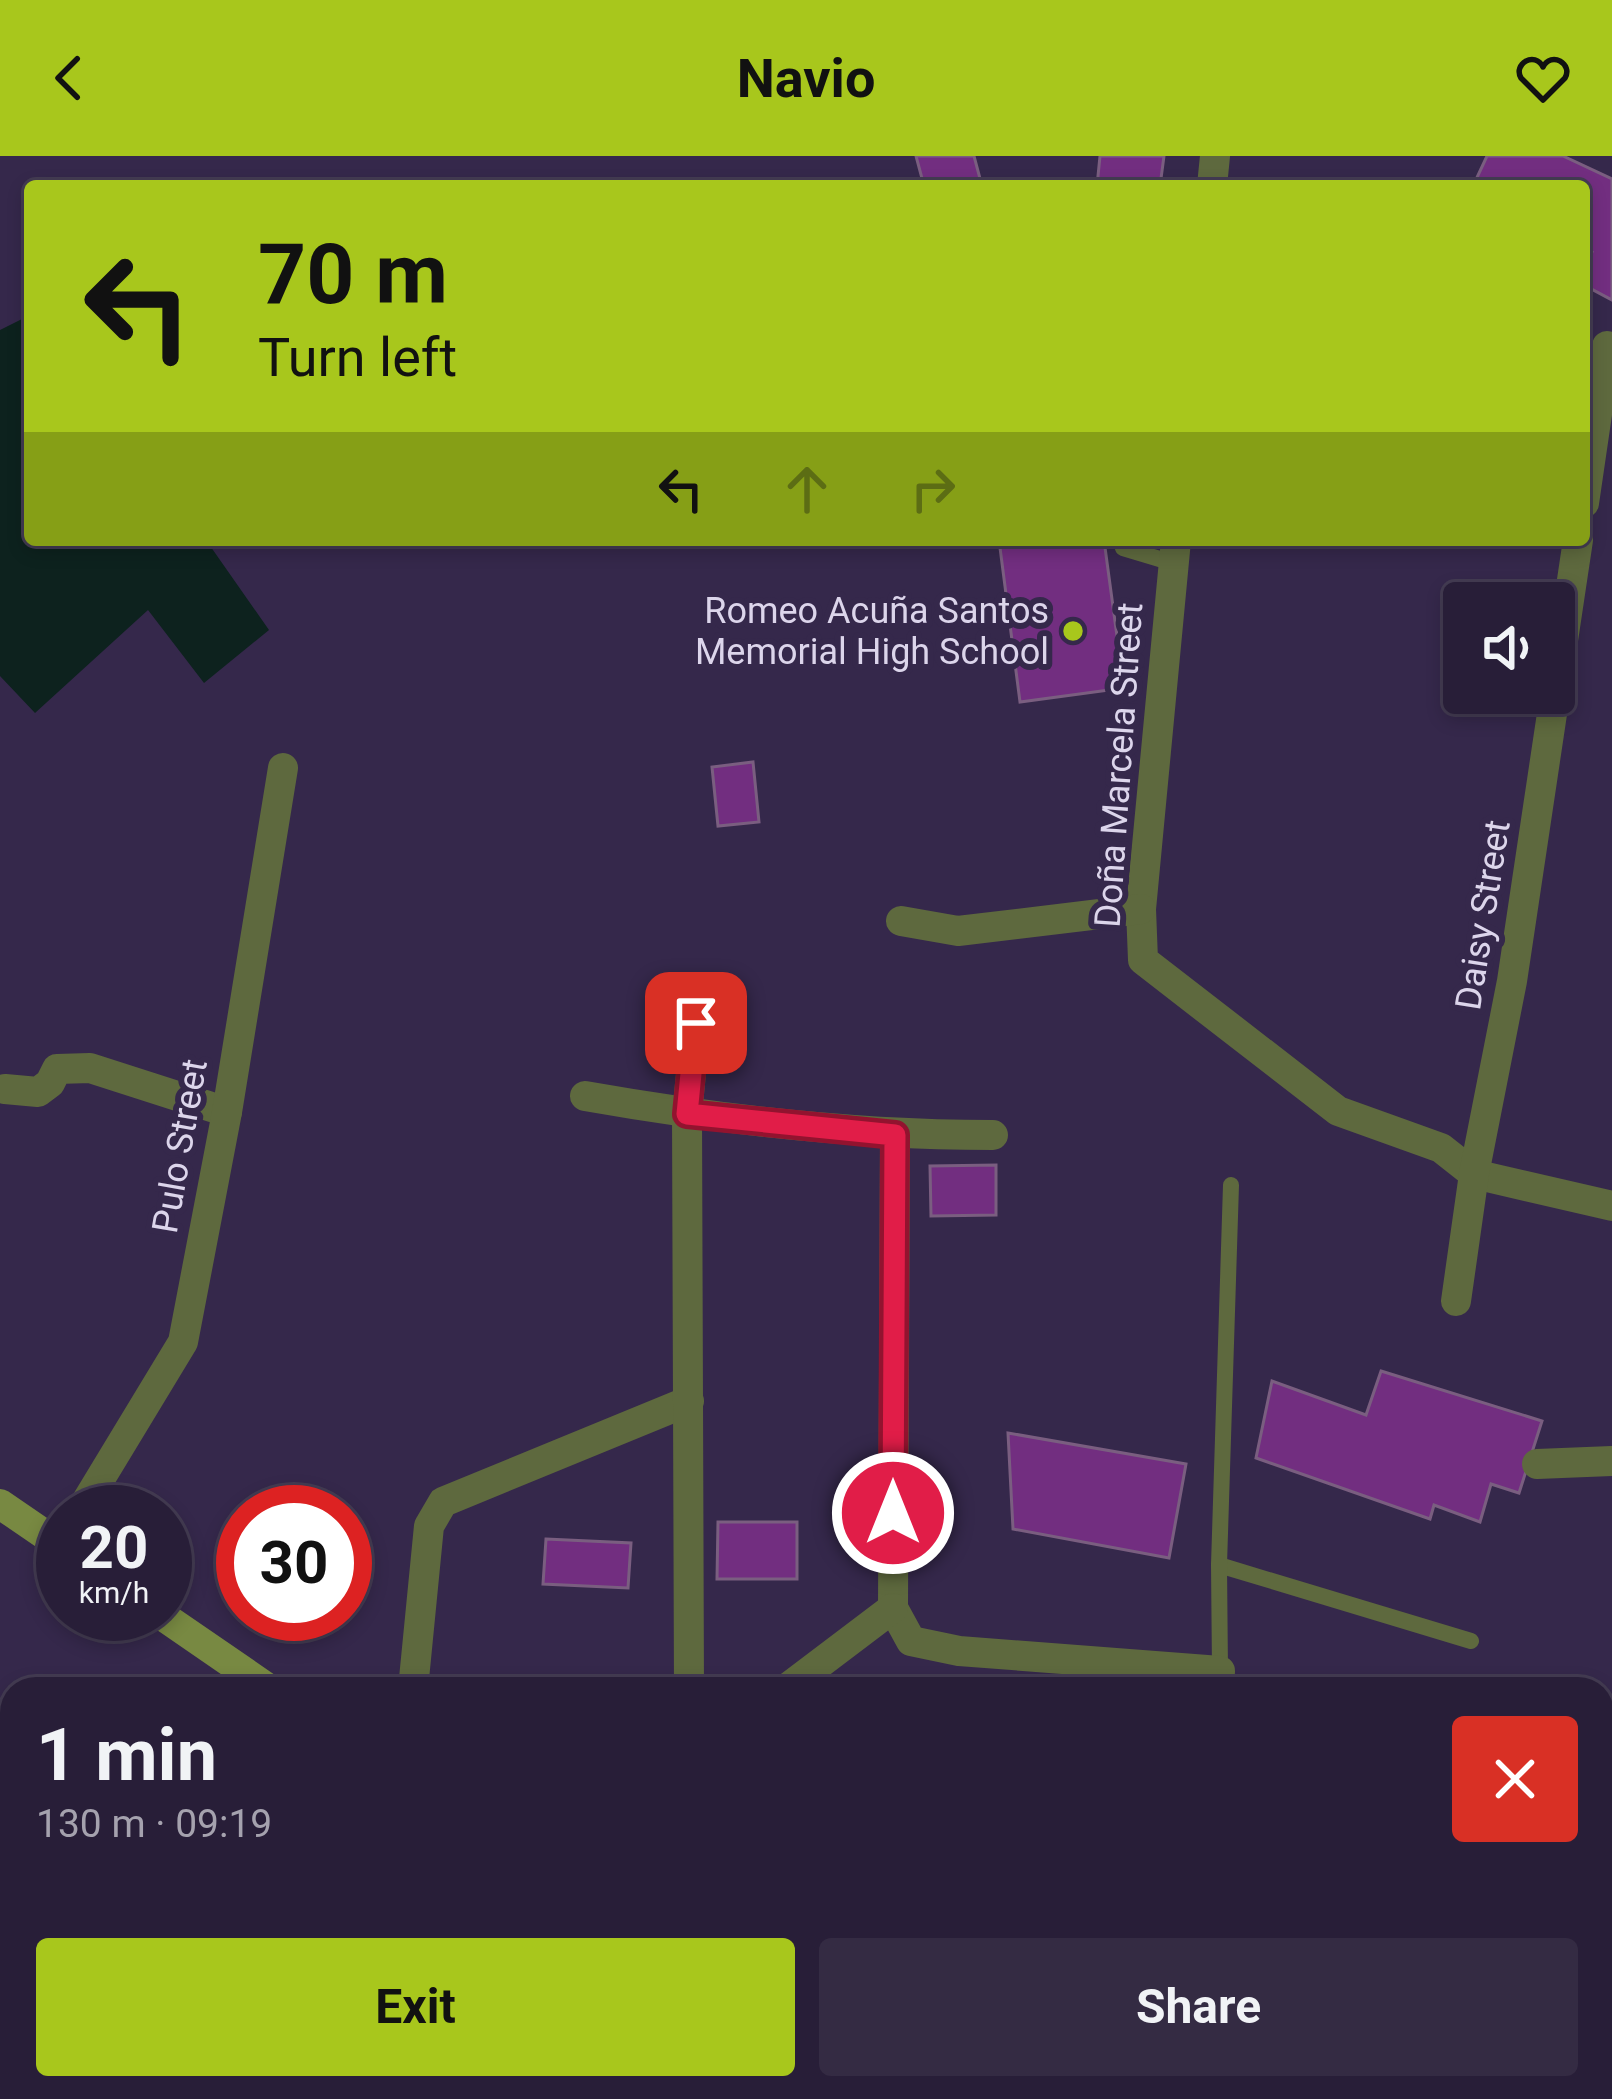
<!DOCTYPE html>
<meta charset="utf-8">
<style>
:root{--surface:#281e38;--page:#342b43;--text:#f1f3f6;--muted:#a5a2ae;--line:#443c53;--accent:#a8c71c}
body{margin:0;font-family:Roboto,sans-serif;background:var(--page);color:var(--text);height:100vh;display:flex;flex-direction:column;font-size:45px;white-space:nowrap}
*{box-sizing:border-box;margin:0}
p{font-size:39px;color:var(--muted)}
.icon{flex:none;width:66px;height:66px;fill:none;stroke:currentColor;stroke-width:2;stroke-linecap:round;stroke-linejoin:round}
.map{position:relative;flex:1;overflow:hidden}
.drawer{position:absolute;left:0px;top:1521px;width:1614px;height:423px;display:flex;flex-direction:column;background:var(--surface);border-radius:36px 36px 0 0;box-shadow:0 6px 18px #0003,0 0 0 3px var(--line)}
.drawer>*{flex:none}
.banner{position:absolute;left:24px;top:24px;width:1566px;height:366px;border-radius:12px;box-shadow:0 6px 18px #0003,0 0 0 3px var(--line);background:#a8c71c;color:#111;overflow:hidden}
.buttons{position:absolute;left:1443px;top:426px;display:grid;gap:24px}
.buttons a{display:grid;place-items:center;width:132px;height:132px;border-radius:12px;background:var(--surface);box-shadow:0 6px 18px #0003,0 0 0 3px var(--line);font-size:60px}
.speed{position:absolute;left:36px;top:1329px;display:flex;gap:24px;font-size:60px;font-weight:700;text-align:center}
.speed>*{display:grid;place-content:center;width:156px;height:156px;border-radius:50%;background:var(--surface);box-shadow:0 6px 18px #0003,0 0 0 3px var(--line);line-height:1}
.speed small{font-size:30px;font-weight:400}
.speed .limit{border:18px solid #d22;background:#fff;color:#111}
.pin{position:absolute;display:grid;place-items:center;width:102px;height:102px;color:#fff;margin:-51px;border-radius:24px;box-shadow:0 6px 18px #0006}
.me{position:absolute;width:132px;margin:-66px;rotate:0deg;stroke-linejoin:round;filter:drop-shadow(0 0 9px #0008)}
.turn{display:flex;align-items:center;gap:42px;height:252px;padding:0 36px;font-size:54px}
.turn .icon{width:156px;height:156px;stroke-width:2.5}
.turn b{display:block;font-size:84px;line-height:102px}
.lanes{display:flex;align-items:center;height:114px;padding:0 36px;background:#0003;justify-content:center;gap:60px;direction:ltr}
.lanes .off{opacity:.35}
.round{display:grid;place-items:center;flex:none;width:126px;height:126px;border-radius:12px;background:var(--page)}
.overview{display:flex;align-items:center;justify-content:space-between;height:204px;padding:0 36px}
h1{font-size:72px;font-weight:700;line-height:90px}
.cta{display:flex;gap:24px;margin-top:auto;padding:24px 36px}
.cta a{flex:1;height:138px;border-radius:12px;background:var(--accent);color:#111;font-size:48px;font-weight:700;line-height:138px;text-align:center}
.cta a+a{background:var(--page);color:var(--text)}
header{display:flex;justify-content:space-between;align-items:center;height:156px;padding:0 36px;background:var(--accent);color:#111;font-size:54px;font-weight:700}
.map>svg:first-child{display:block}
</style>
<header><svg class="icon" aria-label="back" viewBox="0 0 24 24"><path d="M15 5l-7 7 7 7"/></svg>Navio<svg class="icon" aria-label="heart" viewBox="0 0 24 24"><path d="M12 20l-8-8c-3-5 5-10 8-4 3-6 11-1 8 4z"/></svg></header>
<div class="map">
<svg width="1612" height="1943" viewBox="0 0 1612 1943">
<rect width="100%" height="100%" fill="#35284b"/>
<polygon fill="#0d221e" points="30,159 30,384 206,384 269,474 204,527 148,454 35,557 0,520 0,174"/>
<g fill="#722e80" stroke="#7a5e80" stroke-width="3">
<polygon points="916,0 974,0 982,30 924,30"/>
<polygon points="1100,0 1164,0 1160,30 1097,30"/>
<polygon points="1487,0 1563,0 1612,23 1612,144 1584,129 1584,98 1590,101 1592,96 1584,92 1584,30 1473,30"/>
<polygon points="999,384 1104,384 1124,532 1020,546"/>
<polygon points="753,606 759,666 718,670 712,611"/>
<polygon points="996,1009 996,1059 931,1060 930,1010"/>
<polygon points="1381,1215 1542,1265 1519,1337 1491,1328 1480,1366 1434,1349 1430,1363 1256,1302 1272,1225 1366,1259"/>
<polygon points="1008,1277 1186,1308 1169,1402 1013,1373"/>
<polygon points="718,1366 797,1366 797,1423 717,1423"/>
<polygon points="546,1383 631,1387 628,1432 543,1428"/>
</g>
<g fill="none" stroke-linecap="round" stroke-linejoin="round">
<g stroke="#5e693e" stroke-width="16">
<polyline points="1120,384 1123,392 1173,407"/>
<polyline points="1219,1409 1471,1485"/>
<polyline points="1220,1515 1219,1409 1231,1029"/>
</g>
<g stroke="#5e693e" stroke-width="30">
<polyline points="1212,30 1215,0"/>
<polyline points="1584,347 1607,190"/>
<polyline points="1176,384 1141,753 1143,804 1338,955 1441,992 1474,1018 1612,1050"/>
<polyline points="901,765 958,775 1141,753"/>
<polyline points="5,933 38,936 50,927 57,913 90,912 227,956"/>
<path d="M 585,940 C 721,964 855,979 993,979"/>
<polyline points="895,979 893,1452 911,1485 959,1495 1220,1515 1219,1533"/>
<polyline points="1456,1145 1474,1018 1512,825 1578,384"/>
<polyline points="1537,1308 1612,1305"/>
<polyline points="80,1356 183,1186 227,956 283,612"/>
<polyline points="413,1533 429,1370 443,1346 689,1245"/>
<polyline points="689,1533 687,958 696,867"/>
<polyline points="786,1533 893,1452"/>
<polyline points="1602,1553 1612,1555"/>
<polyline points="1602,1821 1612,1823"/>
<polyline points="1183,1943 1184,1932"/>
</g>
<g stroke="#788942" stroke-width="30">
<polyline points="0,1348 63,1391"/>
<polyline points="160,1458 269,1533"/>
<polyline points="844,1932 861,1943"/>
</g>
</g>
<g fill="none" stroke-linecap="round" stroke-linejoin="round">
<defs>
<polyline id="route" points="696,867 687,958 895,979 893,1357"/>
</defs>
<use href="#route" stroke="#92132f" stroke-width="30"/>
<use href="#route" stroke="#e11d48" stroke-width="21"/>
</g>
<circle fill="#a8c71c" stroke="#35284b" stroke-width="4.5" cx="1073" cy="475" r="12"/>
<g text-anchor="middle" stroke-width="12" stroke-linejoin="round" paint-order="stroke">
<g font-size="36" fill="#dcd5eb" stroke="#35284b" text-anchor="end">
<text x="1049" y="467">Romeo Acuña Santos<tspan x="1049" dy="41">Memorial High School</tspan></text>
</g>
<g font-size="36" fill="#dcd5eb" stroke="#35284b">
<text transform="translate(1118 609) rotate(-86)" y="13">Doña Marcela Street</text>
<text transform="translate(1482 759) rotate(-81)" y="13">Daisy Street</text>
<text transform="translate(179 990) rotate(-80)" y="13">Pulo Street</text>
</g>
</g>
</svg>
<div class="buttons">
<a><svg class="icon" aria-label="sound" viewBox="0 0 24 24"><path d="M4 9h4l5-4v14l-5-4H4zM17 9q2 3 0 6"/></svg></a>
</div>
<div class="speed"><div>20<small>km/h</small></div><div class="limit">30</div></div>
<div class="pin" style="left:696px;top:867px;background:#d93025"><svg class="icon" aria-label="arrive" viewBox="0 0 24 24"><path d="M6 21V4h12l-3 4 3 4H6"/></svg></div>
<svg class="me" style="left:893px;top:1357px" viewBox="-20 -20 40 40"><circle r="17" fill="#e11d48" stroke="#fff" stroke-width="3"/><path d="M0-11L8 9 0 5-8 9z" fill="#fff"/></svg>
<div class="banner">
<div class="turn"><svg class="icon" aria-label="left" viewBox="0 0 24 24"><path d="M17 20v-9H6M10 6l-5 5 5 5"/></svg><div><b>70 m</b>Turn left</div></div>
<div class="lanes"><svg class="icon" aria-label="left" viewBox="0 0 24 24"><path d="M17 20v-9H6M10 6l-5 5 5 5"/></svg><svg class="icon off" aria-label="ahead" viewBox="0 0 24 24"><path d="M12 20V5M6 11l6-6 6 6"/></svg><svg class="icon off" aria-label="right" viewBox="0 0 24 24"><path d="M7 20v-9h11M14 6l5 5-5 5"/></svg></div>
</div>
<section class="drawer">
<div class="overview"><div><h1>1 min</h1><p>130 m · 09:19</p></div><a class="round" style="background:#d93025;color:#fff"><svg class="icon" aria-label="close" viewBox="0 0 24 24"><path d="M6 6l12 12M18 6L6 18"/></svg></a></div>
<div class="cta"><a>Exit</a><a>Share</a></div>
</section>
</div>
